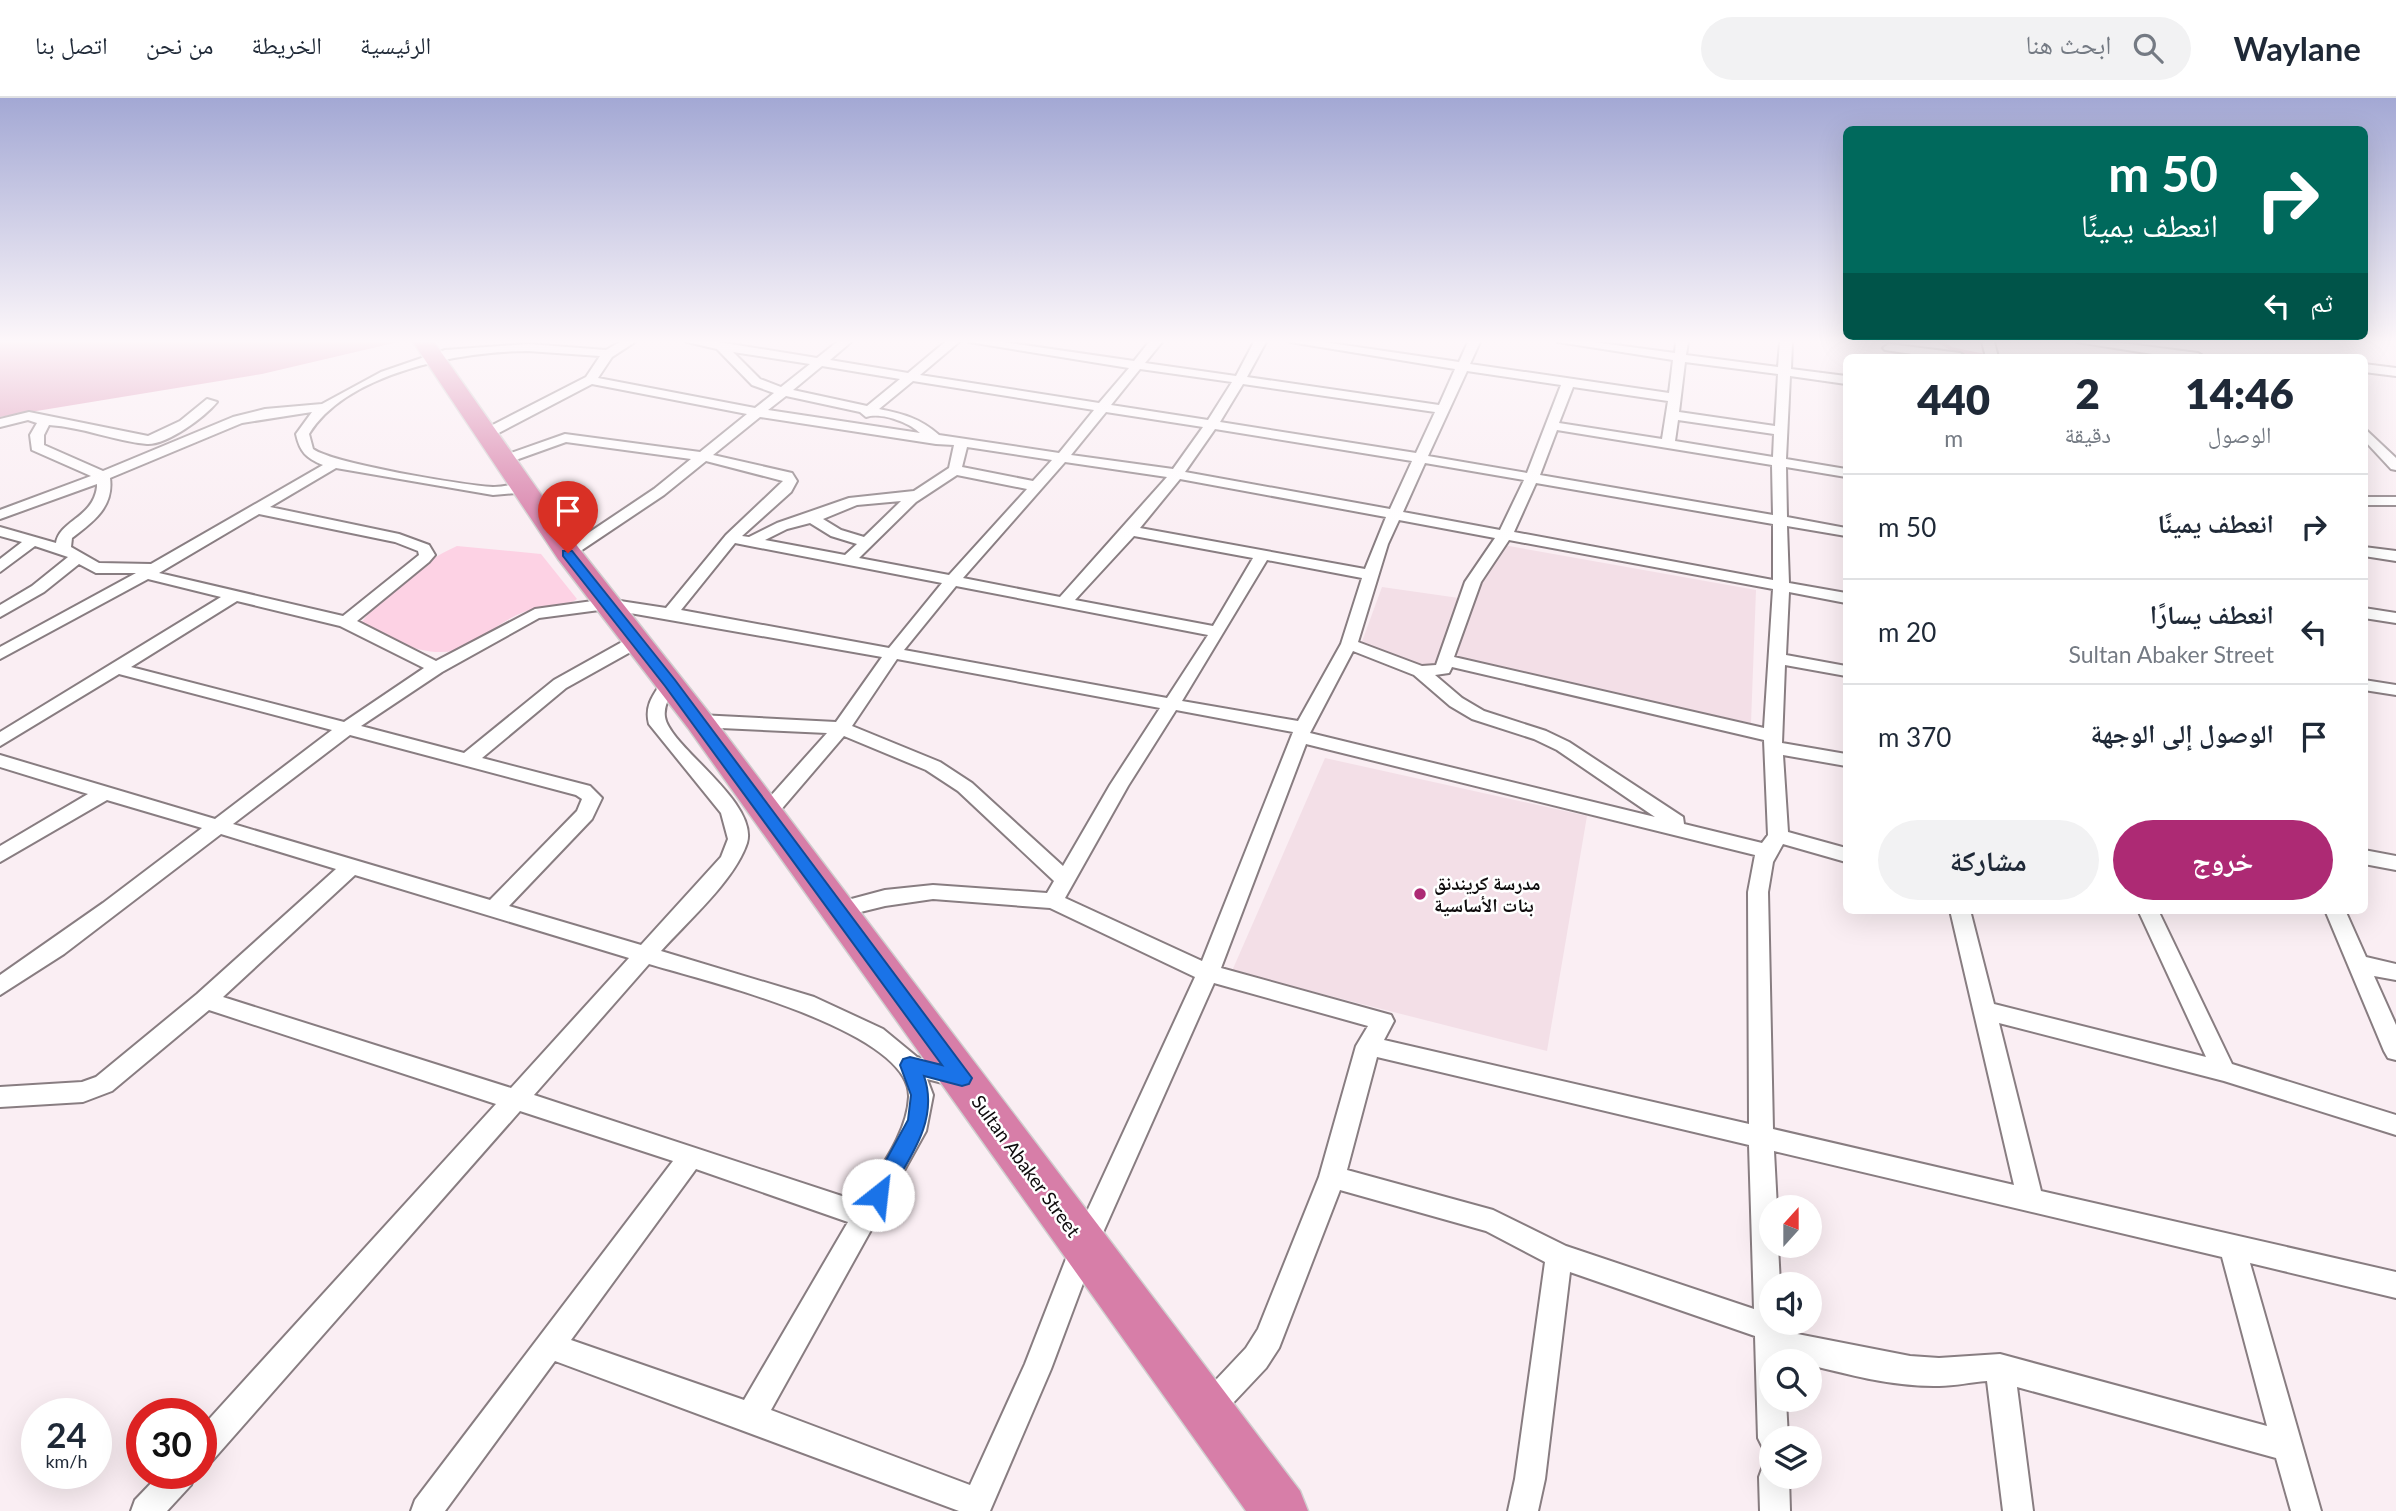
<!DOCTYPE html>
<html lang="ar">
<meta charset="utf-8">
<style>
:root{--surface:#fff;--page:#f2f2f3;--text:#1f2937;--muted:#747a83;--line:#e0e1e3;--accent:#ad2a74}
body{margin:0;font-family:Lato,"Noto Naskh Arabic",sans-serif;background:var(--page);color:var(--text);direction:rtl;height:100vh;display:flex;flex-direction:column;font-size:26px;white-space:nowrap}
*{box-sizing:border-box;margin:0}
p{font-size:23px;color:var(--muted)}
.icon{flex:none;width:38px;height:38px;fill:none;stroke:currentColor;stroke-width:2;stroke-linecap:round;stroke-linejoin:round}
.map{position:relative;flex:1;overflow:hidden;direction:ltr}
.drawer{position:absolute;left:1843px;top:256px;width:525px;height:560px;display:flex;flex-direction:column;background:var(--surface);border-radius:10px;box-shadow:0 7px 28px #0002;direction:rtl}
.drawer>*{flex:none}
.hud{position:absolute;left:1843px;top:28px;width:525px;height:214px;border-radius:10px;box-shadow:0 7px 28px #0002;direction:rtl;background:#00695c;color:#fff;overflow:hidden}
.needle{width:46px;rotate:21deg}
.buttons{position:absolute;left:1759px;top:1097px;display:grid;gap:14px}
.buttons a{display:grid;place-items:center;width:63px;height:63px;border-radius:50%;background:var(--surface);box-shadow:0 7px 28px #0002;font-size:35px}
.speed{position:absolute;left:21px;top:1300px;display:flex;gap:14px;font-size:35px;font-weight:700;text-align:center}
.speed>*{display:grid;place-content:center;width:91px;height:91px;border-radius:50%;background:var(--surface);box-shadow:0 7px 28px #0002;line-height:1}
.speed small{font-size:18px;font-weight:400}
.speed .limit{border:10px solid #d22;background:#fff;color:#111}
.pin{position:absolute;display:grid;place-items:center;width:60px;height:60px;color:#fff;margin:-72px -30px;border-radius:50% 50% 50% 0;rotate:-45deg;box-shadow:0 0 7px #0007}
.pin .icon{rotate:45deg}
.me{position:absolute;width:77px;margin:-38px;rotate:29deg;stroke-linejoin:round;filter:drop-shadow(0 0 5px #0008)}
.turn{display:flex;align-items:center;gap:24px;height:147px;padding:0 35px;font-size:32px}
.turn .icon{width:91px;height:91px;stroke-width:2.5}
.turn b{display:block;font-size:49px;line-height:60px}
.then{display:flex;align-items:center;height:66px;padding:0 35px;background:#0003;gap:14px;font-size:26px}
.eta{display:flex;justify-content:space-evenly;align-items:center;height:119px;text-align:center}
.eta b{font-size:42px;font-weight:800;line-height:49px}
.button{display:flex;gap:14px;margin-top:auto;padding:14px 35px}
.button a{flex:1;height:80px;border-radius:42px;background:var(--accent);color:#fff;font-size:28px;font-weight:800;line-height:80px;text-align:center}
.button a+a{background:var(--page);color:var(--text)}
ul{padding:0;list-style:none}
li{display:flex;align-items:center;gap:21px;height:105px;padding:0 35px;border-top:2px solid var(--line)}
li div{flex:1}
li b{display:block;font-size:26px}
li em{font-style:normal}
header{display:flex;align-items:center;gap:42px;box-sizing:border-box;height:98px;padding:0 35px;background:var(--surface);border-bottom:2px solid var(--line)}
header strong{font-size:33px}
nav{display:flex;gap:38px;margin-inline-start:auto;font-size:24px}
.search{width:490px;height:63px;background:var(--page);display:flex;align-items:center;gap:18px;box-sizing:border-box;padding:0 24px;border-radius:38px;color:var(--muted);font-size:26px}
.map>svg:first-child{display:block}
</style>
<header>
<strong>Waylane</strong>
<div class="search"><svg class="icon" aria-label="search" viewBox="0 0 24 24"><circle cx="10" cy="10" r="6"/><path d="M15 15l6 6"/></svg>ابحث هنا</div>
<nav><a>الرئيسية</a><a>الخريطة</a><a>من نحن</a><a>اتصل بنا</a></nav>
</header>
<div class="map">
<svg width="2396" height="1413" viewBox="0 0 2396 1413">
<rect width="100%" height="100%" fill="#faeef3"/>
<g fill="#f3dfe7">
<polygon points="1503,447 1756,492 1751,625 1451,560 1477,485"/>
<polygon points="1382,489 1466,501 1436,570 1360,549"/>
<polygon points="1325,660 1587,718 1547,953 1232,873"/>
</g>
<path fill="#fdd2e4" d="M 457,448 L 541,456 L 577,501 C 561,512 541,508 524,514 C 503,522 487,537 468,548 C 434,565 391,543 361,525 C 387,491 418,466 457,448 Z"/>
<polygon fill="#dc95b5" points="0,244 398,244 262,276 0,319"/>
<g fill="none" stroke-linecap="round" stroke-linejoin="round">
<polyline stroke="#dc95b5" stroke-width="3.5" points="1940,244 1952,251 1991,259"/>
<defs>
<g id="street">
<path d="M 620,244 L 635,244 L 612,259 L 598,280 L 755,310 L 774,295 L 752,287 L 717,251 L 687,244 L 718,244 L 817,260 L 837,244 L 851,244 L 830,262 L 908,275 L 945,244 L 959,244 L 920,277 L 1099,305 L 1129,270 L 969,244 L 1003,244 L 1134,263 L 1149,244 L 1162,244 L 1145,265 L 1236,278 L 1254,244 L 1266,244 L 1247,279 L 1439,307 L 1455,271 L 1290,244 L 1323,244 L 1459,264 L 1468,244 L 1480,244 L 1470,266 L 1669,295 L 1673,262 L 1558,244 L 1593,244 L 1675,255 L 1676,244 L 1688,244 L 1686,257 L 1778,269 L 1780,244 L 1792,244 L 1791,271 L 1846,278 L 1846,286 L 1790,278 L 1786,361 L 1846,371 L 1846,379 L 1786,369 L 1787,419 L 1846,430 L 1846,438 L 1787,428 L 1789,485 L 1846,495 L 1846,505 L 1789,494 L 1786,557 L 1846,568 L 1846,578 L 1785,567 L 1782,645 L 1846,656 L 1846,668 L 1783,657 L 1788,734 L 1846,750 L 1846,764 L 1783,746 L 1773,764 L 1768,794 L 1773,1031 L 2014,1087 L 1950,812 L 1970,812 L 1994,906 L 2206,959 L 2138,812 L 2158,812 L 2232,966 L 2396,1017 L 2396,1037 L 2224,983 L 1999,925 L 2041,1093 L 2396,1174 L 2396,1200 L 2250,1165 L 2321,1413 L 2291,1413 L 2276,1360 L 2017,1289 L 2033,1413 L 2003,1413 L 1987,1283 C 1971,1284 1955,1288 1939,1288 C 1895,1289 1851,1277 1810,1267 L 1810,1264 L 1771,1264 L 1771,1302 L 1786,1302 L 1788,1340 L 1771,1340 L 1771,1354 L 1763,1350 L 1758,1340 L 1755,1238 L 1570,1174 L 1545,1381 L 1538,1413 L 1508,1413 L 1515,1381 L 1545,1164 L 1486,1133 L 1340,1092 L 1279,1250 L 1266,1270 L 1217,1322 L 1207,1327 L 1197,1322 L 1192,1312 L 1197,1302 L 1246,1250 L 1258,1231 L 1319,1079 L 1356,948 L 1368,928 L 1214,885 L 1097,1148 L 1051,1271 L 990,1413 L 959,1413 L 555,1263 L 445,1413 L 411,1413 L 415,1402 L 673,1063 L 520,1013 L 212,1363 L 201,1367 L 201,1330 L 496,1006 L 209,912 L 112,993 L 83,1004 L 0,1009 L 0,989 L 82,984 L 96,979 L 197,896 L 336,771 L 221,736 L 64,856 L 0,897 L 0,877 L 103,805 L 202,730 L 107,702 L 0,764 L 0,748 L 88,696 L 0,669 L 0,657 L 215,721 L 332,632 L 119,576 L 0,648 L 0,634 L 221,499 L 148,481 L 0,561 L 0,549 L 136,475 L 96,475 L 79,466 L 44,494 L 0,519 L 0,507 L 32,488 L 68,459 L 35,448 L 0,474 L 0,461 L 22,444 L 0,438 L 0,429 L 56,445 C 60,422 93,420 97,389 L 97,386 L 0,421 L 0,412 L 91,378 L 32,352 L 30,337 L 37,325 L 28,322 L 0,329 L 0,321 L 29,314 L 148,338 L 180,323 L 207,301 L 217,304 C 205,319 167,347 147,346 C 114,343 83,329 49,327 L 44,337 L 44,347 L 103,373 L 233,319 L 265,311 L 322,306 L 381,274 L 445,252 L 528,246 L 606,252 ZM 528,253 L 600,258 L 586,279 L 479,334 L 479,340 L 489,340 L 592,286 L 747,316 L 700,354 L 565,336 L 497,360 L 497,366 L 502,367 L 566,344 L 691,361 L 654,391 L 563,452 L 563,458 L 573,458 L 664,397 L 706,363 L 783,383 L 726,437 L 666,510 L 607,501 L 535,511 L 436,563 L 357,523 L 429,464 L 435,457 L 429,447 L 399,436 L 270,409 L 336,370 L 493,397 L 527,394 L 529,391 C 520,383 505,389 493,389 C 463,387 334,366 313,351 L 309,336 C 347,274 462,253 528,253 ZM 733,254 L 810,266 L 781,289 L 760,281 ZM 1685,264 L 1778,276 L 1775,328 L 1679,314 ZM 822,268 L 900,281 L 867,308 L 793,292 ZM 1140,271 L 1232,284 L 1208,322 L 1111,307 ZM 1467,273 L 1561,287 L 1527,375 L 1428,358 ZM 913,283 L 1094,312 L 1059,355 L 939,337 C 920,320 903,316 879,311 ZM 1243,286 L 1435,314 L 1416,355 L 1220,324 ZM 1573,289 L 1668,303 L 1662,341 L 1559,325 ZM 786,298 L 860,314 L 866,319 C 881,314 909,324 920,335 L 768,312 ZM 312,314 L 296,336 C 300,354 306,360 323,367 L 151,466 L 99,465 L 71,449 L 72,440 C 93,424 114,409 110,380 L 242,325 ZM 1106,314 L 1203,329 L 1173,371 L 1071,357 ZM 760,319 L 936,346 L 954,347 L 949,370 L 914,393 L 849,400 L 777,425 L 749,439 L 742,438 L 791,394 L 797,383 L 792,375 L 713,357 ZM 1678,322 L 1774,336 L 1773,359 L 1675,343 ZM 1215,331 L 1412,363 L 1390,411 L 1185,374 ZM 1557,332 L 1772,367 L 1773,417 L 1540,377 ZM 967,349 L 1052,362 L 1033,383 L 962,369 ZM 1065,364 L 1167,379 L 1060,499 L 963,480 ZM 1425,365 L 1524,382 L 1500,432 L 1403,414 ZM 957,377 L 1027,391 L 949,477 L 859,460 L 916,404 ZM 1180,381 L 1386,419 L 1365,471 L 1140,430 ZM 1536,385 L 1773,426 L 1773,482 L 1514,434 ZM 901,403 L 864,439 L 841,432 L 823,421 L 857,407 ZM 259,416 L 395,444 L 418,453 L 419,457 L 343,518 L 159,475 ZM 1399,422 L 1495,440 L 1465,484 L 1436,567 L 1422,568 L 1358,544 L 1388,446 ZM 810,425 L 831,438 L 857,446 L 845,457 L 765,442 L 787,431 ZM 1134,438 L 1253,460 L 1213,528 L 1075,502 ZM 1509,442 L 1773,491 L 1764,630 L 1454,559 L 1481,484 ZM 735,445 L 750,448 L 942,485 L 889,550 L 681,512 ZM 1267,462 L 1362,480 L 1341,546 L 1298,623 L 1182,603 ZM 956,488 L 1208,537 L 1167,600 L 904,552 ZM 237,503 L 340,528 L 424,570 L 344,624 L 131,569 ZM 607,511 L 882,559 L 836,624 L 699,617 L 690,623 L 699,629 L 827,635 L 759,711 L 756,716 L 759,721 L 773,721 L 844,638 L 926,672 L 958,693 L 1054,783 L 1047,795 L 933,787 L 885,792 L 829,807 L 826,812 L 829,817 L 836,820 L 885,808 L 933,801 L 1050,810 L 1195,879 L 1071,1148 L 1025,1266 L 970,1387 L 771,1312 L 926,1033 L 933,997 L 927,981 L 958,989 L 966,986 L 970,979 L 966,972 L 917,959 L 883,931 L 814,899 L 661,853 C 687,824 735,782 747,745 C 759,704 669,648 665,619 C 663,606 672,595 679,585 L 676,581 L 664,581 C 654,596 644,607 649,626 L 721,715 L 728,741 L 721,759 L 641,847 L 509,808 L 592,721 L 602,700 L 590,688 L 482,660 L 566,590 L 643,547 L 645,543 L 643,539 L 631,539 L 554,582 L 464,655 L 361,628 L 442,574 L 539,520 ZM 1353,553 L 1414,577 L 1450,608 L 1472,621 L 1534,641 L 1557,652 L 1655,719 L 1310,635 ZM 897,561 L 1160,610 L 1110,687 L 1063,768 L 972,685 L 940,664 L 852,628 ZM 1452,569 L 1764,642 L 1768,737 L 1762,745 L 1684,726 L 1683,719 L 1569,644 L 1546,633 L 1484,613 L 1462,600 L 1435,577 L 1449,575 ZM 1176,612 L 1293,634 L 1202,863 L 1065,800 L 1128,688 ZM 350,637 L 576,697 L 582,701 L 577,713 L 490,802 L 233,726 ZM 1306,646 L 1755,757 L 1748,794 L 1749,1026 L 1384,942 L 1394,923 L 1391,917 L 1221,870 ZM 355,777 L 629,860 L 511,990 L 223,899 ZM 649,866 C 702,882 911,932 909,999 C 907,1037 878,1072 860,1104 L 534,997 ZM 1377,959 L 1749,1047 L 1754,1211 L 1566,1148 L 1493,1112 L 1347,1072 ZM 1774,1053 L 2222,1159 L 2267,1328 L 2000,1256 L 1939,1260 L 1910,1258 L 1782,1233 L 1782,1225 L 1771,1225 L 1771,1186 L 1780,1186 L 1778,1148 L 1771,1148 L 1771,1110 L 1777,1110 ZM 696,1071 L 848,1124 L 744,1302 L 571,1242 Z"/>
<polygon points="1982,244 1994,244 1998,259 1986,259"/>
<polygon points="2077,244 2113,244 2198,255 2204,259 2171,259"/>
<polygon points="1889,246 1960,255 1966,259 1932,259 1885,252 1883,250"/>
<polygon points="2364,266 2396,270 2396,278 2364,274"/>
<polygon points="2364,330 2396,360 2396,372 2391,371 2364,342"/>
<rect x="2364" y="399" width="32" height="8"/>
<polygon points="2364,449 2396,453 2396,463 2364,458"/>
<polygon points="2364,510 2396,515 2396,525 2364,520"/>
<polygon points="2364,582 2396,587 2396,597 2364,592"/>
<polygon points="2364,752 2396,758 2396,772 2364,766"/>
<polygon points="2325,812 2345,812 2366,859 2396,866 2396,882 2374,878 2396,927 2396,962 2388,960 2384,953"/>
<polygon points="1771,1365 1771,1379 1789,1379 1790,1413 1760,1413 1759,1379 1763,1368"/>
<polygon points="160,1376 195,1376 191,1387 167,1413 131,1413 135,1402"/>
</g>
<polygon id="highway" points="413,244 434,244 578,449 710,616 1300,1393 1308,1413 1246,1413 688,630 558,461"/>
</defs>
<use href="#street" stroke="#887d81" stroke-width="4"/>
<use href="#highway" stroke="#cfcece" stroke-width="3"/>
<use href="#street" fill="#fff" fill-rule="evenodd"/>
<use href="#highway" fill="#d77ea8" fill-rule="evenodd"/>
</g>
<linearGradient id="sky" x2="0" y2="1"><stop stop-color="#a3a8d4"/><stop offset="0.55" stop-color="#fdf7fa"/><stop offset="1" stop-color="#fdf7fa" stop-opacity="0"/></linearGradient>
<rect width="2396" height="442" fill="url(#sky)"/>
<path fill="#1a73e8" stroke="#114b97" stroke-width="2" d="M 563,453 L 572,453 L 675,582 L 972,980 L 969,986 L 962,988 L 924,978 C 940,1024 907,1063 885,1103 L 878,1106 L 870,1103 L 867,1097 L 908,1022 L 911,997 L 900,967 L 903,961 L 910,959 L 942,967 L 665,588 L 563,458 Z"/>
<circle fill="#ad2a74" stroke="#fff" stroke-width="2.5" cx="1420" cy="796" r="7"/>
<g text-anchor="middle" stroke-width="5" stroke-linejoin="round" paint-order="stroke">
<g font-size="19" font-weight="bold" fill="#0e0b0c" stroke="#fff" text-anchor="start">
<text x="1434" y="792">مدرسة كريندنق<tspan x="1434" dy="22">بنات الأساسية</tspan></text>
</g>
<g font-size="19" fill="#0e0b0c" stroke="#fff">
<text transform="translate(1026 1068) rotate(54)" y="7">Sultan Abaker Street</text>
</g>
</g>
</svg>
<div class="buttons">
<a><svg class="needle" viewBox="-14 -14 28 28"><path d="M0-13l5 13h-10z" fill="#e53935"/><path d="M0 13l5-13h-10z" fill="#747a83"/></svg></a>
<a><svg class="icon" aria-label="sound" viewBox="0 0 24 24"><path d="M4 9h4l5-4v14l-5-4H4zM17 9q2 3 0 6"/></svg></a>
<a><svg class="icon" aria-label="search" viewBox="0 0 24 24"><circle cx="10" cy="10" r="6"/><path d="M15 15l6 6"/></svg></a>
<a><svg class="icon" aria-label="layers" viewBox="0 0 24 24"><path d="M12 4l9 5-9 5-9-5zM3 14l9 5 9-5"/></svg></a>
</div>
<div class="speed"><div>24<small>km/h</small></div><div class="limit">30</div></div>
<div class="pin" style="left:568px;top:455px;background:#d93025"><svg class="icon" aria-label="arrive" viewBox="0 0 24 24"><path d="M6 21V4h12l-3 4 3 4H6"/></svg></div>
<svg class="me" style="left:878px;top:1097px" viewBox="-20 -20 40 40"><circle r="19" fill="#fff"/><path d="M0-13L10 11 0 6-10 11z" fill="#1a73e8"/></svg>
<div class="hud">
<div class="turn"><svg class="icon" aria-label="right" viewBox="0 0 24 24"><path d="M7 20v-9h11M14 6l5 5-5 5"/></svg><div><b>50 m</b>انعطف يمينًا</div></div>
<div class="then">ثم<svg class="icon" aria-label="left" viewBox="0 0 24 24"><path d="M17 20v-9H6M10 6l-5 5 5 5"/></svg></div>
</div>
<section class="drawer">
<div class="eta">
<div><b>14:46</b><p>الوصول</p></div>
<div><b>2</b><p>دقيقة</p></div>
<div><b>440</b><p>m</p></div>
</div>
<ul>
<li><svg class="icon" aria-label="right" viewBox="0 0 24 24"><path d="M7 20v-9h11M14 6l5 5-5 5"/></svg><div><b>انعطف يمينًا</b></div><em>50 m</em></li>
<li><svg class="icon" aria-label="left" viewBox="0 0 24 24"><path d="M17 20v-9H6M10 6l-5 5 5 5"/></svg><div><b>انعطف يسارًا</b><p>Sultan Abaker Street</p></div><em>20 m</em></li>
<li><svg class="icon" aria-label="arrive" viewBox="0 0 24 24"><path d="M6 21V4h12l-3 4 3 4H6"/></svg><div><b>الوصول إلى الوجهة</b></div><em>370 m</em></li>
</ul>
<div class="button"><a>خروج</a><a>مشاركة</a></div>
</section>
</div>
